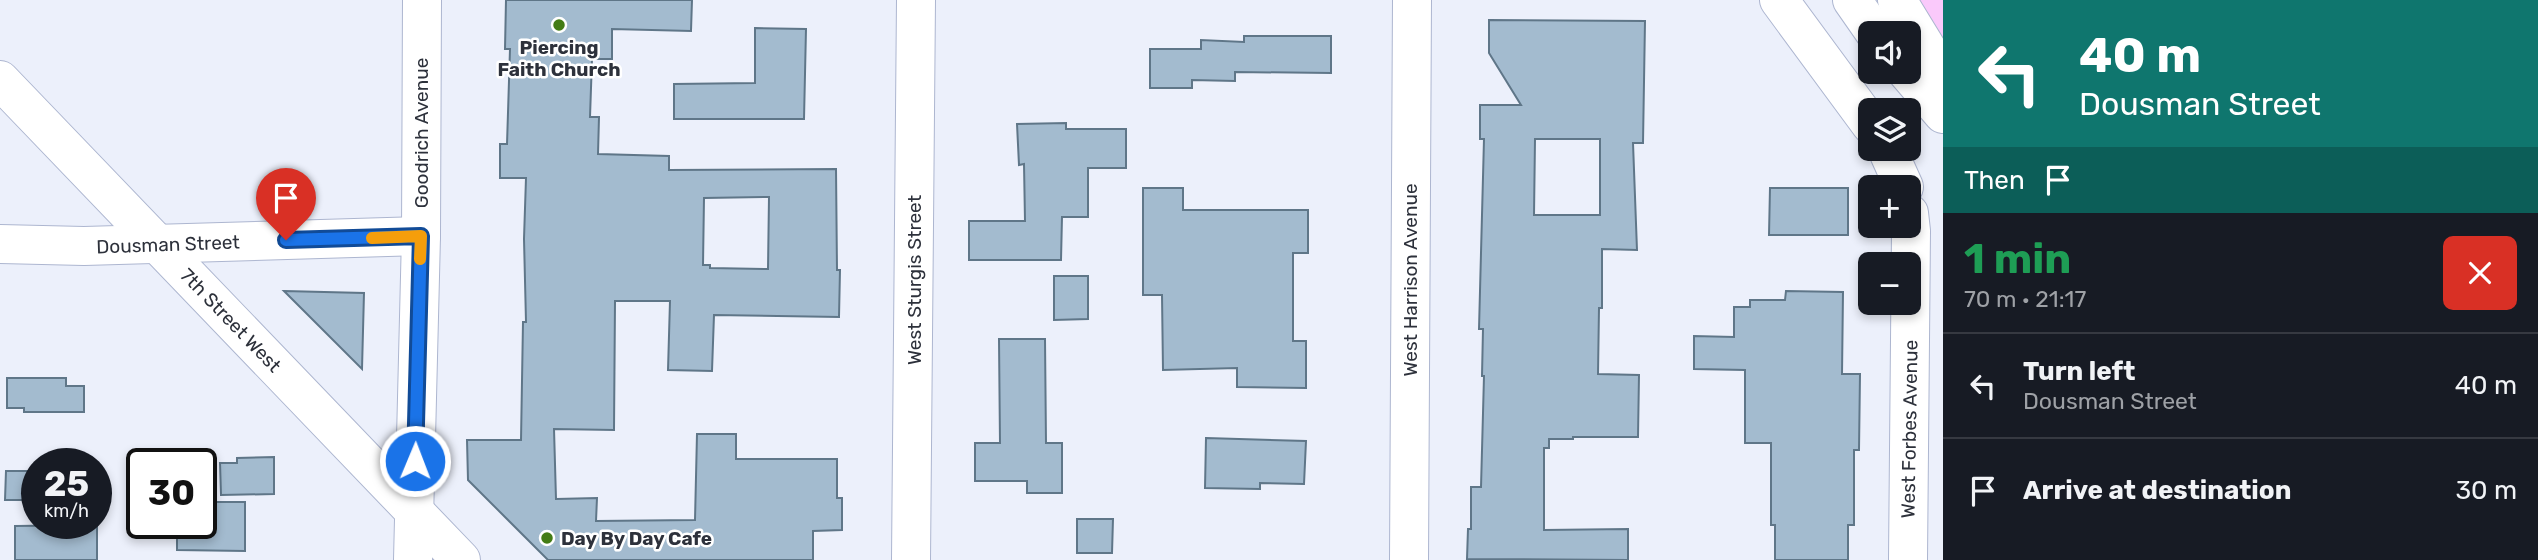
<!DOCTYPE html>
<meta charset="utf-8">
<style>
:root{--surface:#171b24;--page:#242831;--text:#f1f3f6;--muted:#9ea1a6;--line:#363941}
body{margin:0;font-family:Rubik,sans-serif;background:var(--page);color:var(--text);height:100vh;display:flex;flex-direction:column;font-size:26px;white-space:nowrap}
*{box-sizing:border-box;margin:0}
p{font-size:23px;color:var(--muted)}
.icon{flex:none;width:38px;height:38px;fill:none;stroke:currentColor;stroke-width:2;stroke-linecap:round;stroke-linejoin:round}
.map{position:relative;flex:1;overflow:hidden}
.panel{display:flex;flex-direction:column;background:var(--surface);width:595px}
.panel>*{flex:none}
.top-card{background:#0f766e;color:#fff;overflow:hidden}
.fabs{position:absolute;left:1858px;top:21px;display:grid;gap:14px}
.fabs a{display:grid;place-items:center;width:63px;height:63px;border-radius:10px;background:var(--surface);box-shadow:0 4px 10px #0003;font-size:35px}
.speed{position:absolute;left:21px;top:448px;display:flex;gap:14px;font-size:35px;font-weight:700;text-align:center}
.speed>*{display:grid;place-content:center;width:91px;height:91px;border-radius:50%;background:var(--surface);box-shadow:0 4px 10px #0003;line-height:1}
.speed small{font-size:18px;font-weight:400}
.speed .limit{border:4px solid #111;border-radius:10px;background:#fff;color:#111}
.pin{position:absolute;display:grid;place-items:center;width:60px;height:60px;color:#fff;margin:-72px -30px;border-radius:50% 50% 50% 0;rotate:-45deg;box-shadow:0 0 7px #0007}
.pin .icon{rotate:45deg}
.me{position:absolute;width:77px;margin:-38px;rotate:1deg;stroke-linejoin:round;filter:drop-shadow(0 0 5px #0008)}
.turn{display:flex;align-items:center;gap:24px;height:147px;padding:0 21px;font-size:32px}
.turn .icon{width:91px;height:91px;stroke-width:2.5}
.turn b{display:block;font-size:49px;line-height:60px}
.then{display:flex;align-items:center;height:66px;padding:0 21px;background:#0003;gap:14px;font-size:26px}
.round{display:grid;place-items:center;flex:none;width:74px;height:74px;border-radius:10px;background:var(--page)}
.headline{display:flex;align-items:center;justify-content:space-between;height:119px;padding:0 21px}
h1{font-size:42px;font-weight:700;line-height:52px;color:#1e9e55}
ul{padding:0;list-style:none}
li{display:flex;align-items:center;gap:21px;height:105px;padding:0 21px;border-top:2px solid var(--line)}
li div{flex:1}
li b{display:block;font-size:26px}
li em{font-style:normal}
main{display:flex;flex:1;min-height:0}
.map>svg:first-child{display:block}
</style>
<main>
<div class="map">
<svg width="1943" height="560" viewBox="0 0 1943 560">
<rect width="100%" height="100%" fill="#ecf0fb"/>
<polygon fill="#fac9fb" points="1917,0 1943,0 1943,39"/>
<g fill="#a3bbcf" stroke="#5f7688" stroke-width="2" fill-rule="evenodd">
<path d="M 506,0 L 692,0 L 691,31 L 612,29 L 612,59 L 592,59 L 590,117 L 599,117 L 598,154 L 669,156 L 669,170 L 836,169 L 837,270 L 840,270 L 839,317 L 714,315 L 712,371 L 668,370 L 670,301 L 615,301 L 614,430 L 554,429 L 556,499 L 597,498 L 596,521 L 695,520 L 697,434 L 736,434 L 736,459 L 837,459 L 837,498 L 842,498 L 842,530 L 813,531 L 813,560 L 548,560 L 468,480 L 467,440 L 521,440 L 523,322 L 526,322 L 524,239 L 526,178 L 500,178 L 500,144 L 507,144 L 510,49 L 505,49 ZM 769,197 L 768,269 L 710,268 L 710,265 L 703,265 L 704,198 Z"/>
<path d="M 1489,20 L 1645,21 L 1643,143 L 1633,143 L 1637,250 L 1602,249 L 1602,308 L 1599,308 L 1598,374 L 1639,375 L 1638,437 L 1573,437 L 1573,439 L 1549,439 L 1549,448 L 1544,448 L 1544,530 L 1628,529 L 1628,560 L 1467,559 L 1468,529 L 1471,529 L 1471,487 L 1481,487 L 1484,376 L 1482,376 L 1483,329 L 1479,329 L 1484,139 L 1480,139 L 1480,105 L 1521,105 L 1489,53 ZM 1535,139 L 1600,139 L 1600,215 L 1534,215 Z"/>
<polygon points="755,28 806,29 804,119 674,119 674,84 755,83"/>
<polygon points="1244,36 1331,36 1331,73 1235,72 1235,81 1192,80 1192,88 1150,88 1150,49 1201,49 1201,40 1244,42"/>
<polygon points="1066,123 1066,129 1126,129 1126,168 1088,168 1088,217 1062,217 1061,260 969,260 969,221 1025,221 1024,164 1019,165 1017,124"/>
<polygon points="1143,188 1183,188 1183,210 1308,210 1308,253 1293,253 1293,341 1306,341 1306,388 1237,387 1237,368 1163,370 1162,295 1143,295"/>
<polygon points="1770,188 1848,188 1848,235 1769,235"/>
<polygon points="1054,276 1088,276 1088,319 1054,320"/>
<polygon points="284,291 364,293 362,369"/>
<polygon points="1786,291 1843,292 1842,374 1860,374 1859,450 1854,450 1854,525 1848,525 1848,560 1775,560 1775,525 1771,525 1771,443 1745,443 1745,370 1694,369 1694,336 1734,337 1734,307 1750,307 1750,300 1785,300"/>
<polygon points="999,339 1045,339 1046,443 1062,443 1062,493 1027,493 1027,481 975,481 975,443 1000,443"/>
<polygon points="7,378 66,378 66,386 84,386 84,412 24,412 24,408 7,408"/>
<polygon points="1206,438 1306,441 1304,484 1260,483 1260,489 1205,488"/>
<polygon points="274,457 274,494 221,495 220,463 237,463 237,458"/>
<polygon points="6,471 37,471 37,500 5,500"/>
<polygon points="201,502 245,502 245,551 177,550 177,523 201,523"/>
<polygon points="1077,519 1113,519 1112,553 1077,553"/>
<polygon points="97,525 97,560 15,560 15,526"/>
</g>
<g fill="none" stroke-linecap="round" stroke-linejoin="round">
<defs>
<g id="minor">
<polyline points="1779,0 1871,125"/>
<polyline points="1887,149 1904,187"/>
<polyline points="0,244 84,246 421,236"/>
<polyline points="413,560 421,236 422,0"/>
<polyline points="911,560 916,0"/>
<polyline points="1409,560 1412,0"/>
<polyline points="1908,560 1911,231 1909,213"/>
</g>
<g id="major">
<polyline points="1897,0 1943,75"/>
<polyline points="0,80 461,560"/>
</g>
<g id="highway">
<polyline points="1852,0 1875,33"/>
<polyline points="1907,72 1943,114"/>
</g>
</defs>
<use href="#minor" stroke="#adb6d0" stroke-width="40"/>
<use href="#major" stroke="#adb6d0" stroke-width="40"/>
<use href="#highway" stroke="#adb6d0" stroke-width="40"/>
<use href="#minor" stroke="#fff" stroke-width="38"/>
<use href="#major" stroke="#fff" stroke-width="38"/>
<use href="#highway" stroke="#fff" stroke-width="38"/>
</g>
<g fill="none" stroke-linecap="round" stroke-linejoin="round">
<defs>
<polyline id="route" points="286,240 421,236 415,461"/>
</defs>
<use href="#route" stroke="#114b97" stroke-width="18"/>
<use href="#route" stroke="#1a73e8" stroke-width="12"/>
<polyline stroke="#f59e0b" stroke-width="12" points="372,238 421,236 420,259"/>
</g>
<g fill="#437c15" stroke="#fff" stroke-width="2.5">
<circle cx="559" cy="25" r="7"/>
<circle cx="547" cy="538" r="7"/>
</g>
<g text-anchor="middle" stroke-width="5" stroke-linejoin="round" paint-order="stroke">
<g font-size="19" font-weight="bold" fill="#2d313b" stroke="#fff">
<text x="559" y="54">Piercing<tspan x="559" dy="22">Faith Church</tspan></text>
<text x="561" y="545" text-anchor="start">Day By Day Cafe</text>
</g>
<g font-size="19" fill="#2d313b" stroke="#fff">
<text transform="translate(421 133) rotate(-90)" y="7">Goodrich Avenue</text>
<text transform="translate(168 244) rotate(-2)" y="7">Dousman Street</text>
<text transform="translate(914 280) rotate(-90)" y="7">West Sturgis Street</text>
<text transform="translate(1410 280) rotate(-90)" y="7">West Harrison Avenue</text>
<text transform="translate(231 320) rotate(46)" y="7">7th Street West</text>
<text transform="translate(1909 429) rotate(-89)" y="7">West Forbes Avenue</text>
</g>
</g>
</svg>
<div class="fabs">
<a><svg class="icon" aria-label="sound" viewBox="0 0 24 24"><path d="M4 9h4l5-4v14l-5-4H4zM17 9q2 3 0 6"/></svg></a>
<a><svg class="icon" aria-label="layers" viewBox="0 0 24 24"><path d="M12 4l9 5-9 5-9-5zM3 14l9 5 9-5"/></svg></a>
<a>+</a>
<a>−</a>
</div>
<div class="speed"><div>25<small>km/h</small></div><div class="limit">30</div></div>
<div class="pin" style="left:286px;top:240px;background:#d93025"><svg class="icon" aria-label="arrive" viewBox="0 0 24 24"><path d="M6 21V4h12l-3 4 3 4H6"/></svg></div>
<svg class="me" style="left:415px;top:461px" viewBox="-20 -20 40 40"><circle r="17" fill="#1a73e8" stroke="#fff" stroke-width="3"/><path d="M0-11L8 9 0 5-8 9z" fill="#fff"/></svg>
</div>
<section class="panel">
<div class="top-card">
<div class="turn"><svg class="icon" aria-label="left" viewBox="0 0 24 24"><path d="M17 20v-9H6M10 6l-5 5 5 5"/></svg><div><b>40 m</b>Dousman Street</div></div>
<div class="then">Then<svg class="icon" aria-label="arrive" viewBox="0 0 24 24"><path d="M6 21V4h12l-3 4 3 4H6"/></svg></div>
</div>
<div class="headline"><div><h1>1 min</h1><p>70 m · 21:17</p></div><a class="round" style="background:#d93025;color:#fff"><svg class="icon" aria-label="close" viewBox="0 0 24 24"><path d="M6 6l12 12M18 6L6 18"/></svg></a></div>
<ul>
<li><svg class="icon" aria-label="left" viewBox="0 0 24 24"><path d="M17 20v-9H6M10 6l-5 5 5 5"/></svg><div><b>Turn left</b><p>Dousman Street</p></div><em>40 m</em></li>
<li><svg class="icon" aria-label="arrive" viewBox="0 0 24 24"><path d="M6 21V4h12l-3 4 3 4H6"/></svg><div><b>Arrive at destination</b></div><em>30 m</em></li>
</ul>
</section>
</main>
